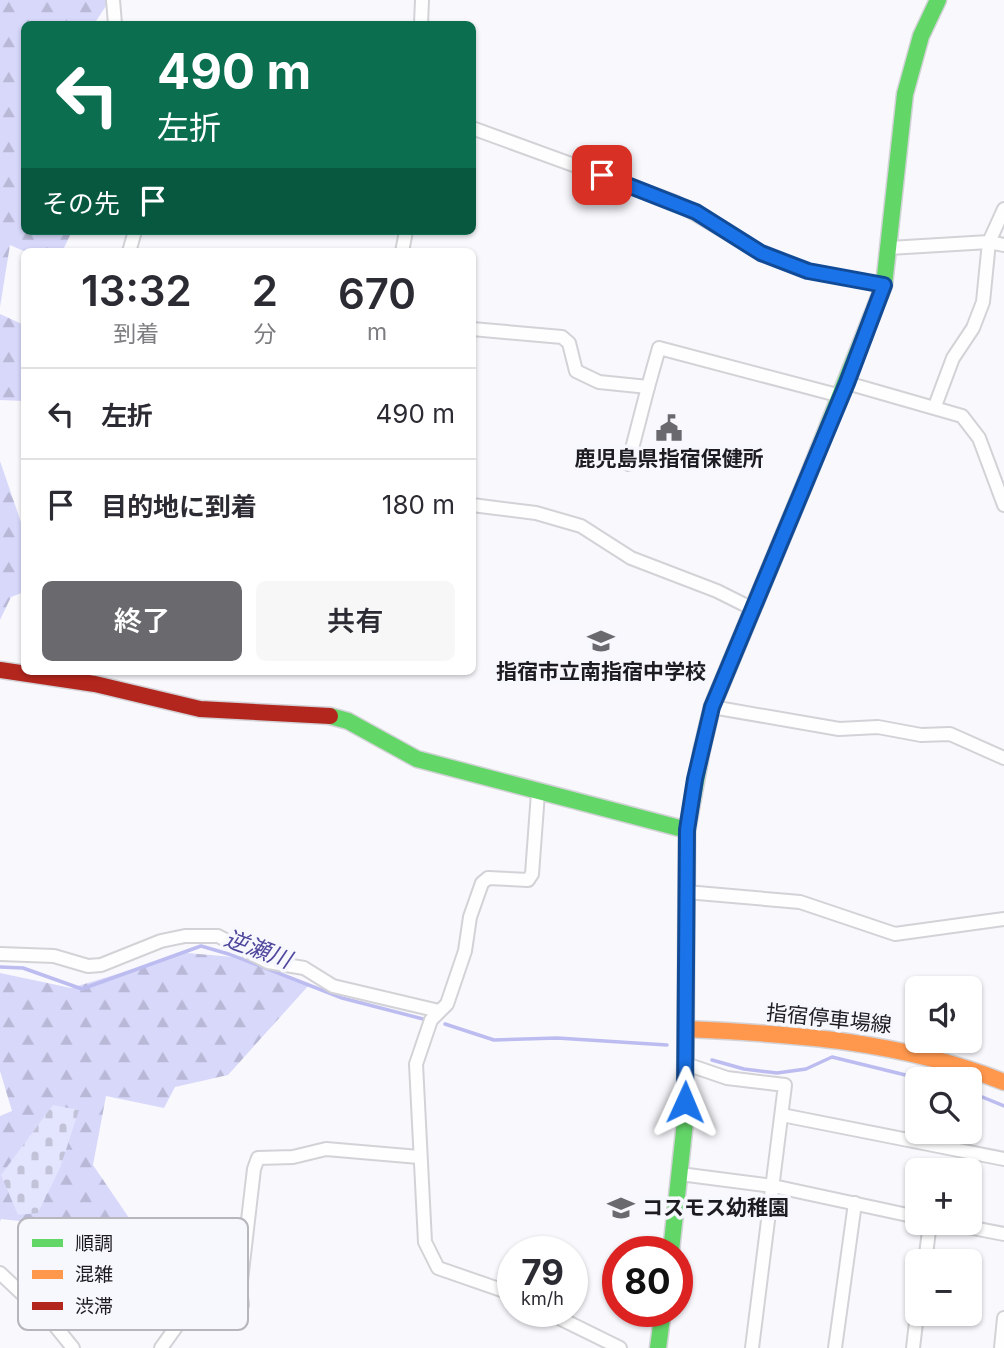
<!DOCTYPE html>
<html lang="ja">
<meta charset="utf-8">
<style>
:root{--surface:#fff;--page:#f7f7f7;--text:#2b2b33;--muted:#7c7c81;--line:#e1e1e2;--accent:#6a6a6e}
body{margin:0;font-family:Inter,"Noto Sans JP",sans-serif;background:var(--page);color:var(--text);height:100vh;display:flex;flex-direction:column;font-size:26px;white-space:nowrap}
*{box-sizing:border-box;margin:0}
p{font-size:23px;color:var(--muted)}
.icon{flex:none;width:38px;height:38px;fill:none;stroke:currentColor;stroke-width:2;stroke-linecap:round;stroke-linejoin:round}
.map{position:relative;flex:1;overflow:hidden}
.drawer{position:absolute;left:21px;top:248px;width:455px;height:427px;display:flex;flex-direction:column;background:var(--surface);border-radius:10px;box-shadow:0 2px 5px #0004}
.drawer>*{flex:none}
.hud{position:absolute;left:21px;top:21px;width:455px;height:214px;border-radius:10px;box-shadow:0 2px 5px #0004;background:#0b6e4f;color:#fff;overflow:hidden}
.controls{position:absolute;left:905px;top:976px;display:grid;gap:14px}
.controls a{display:grid;place-items:center;width:77px;height:77px;border-radius:10px;background:var(--surface);box-shadow:0 2px 5px #0004;font-size:35px}
.speed{position:absolute;left:497px;top:1236px;display:flex;gap:14px;font-size:35px;font-weight:700;text-align:center}
.speed>*{display:grid;place-content:center;width:91px;height:91px;border-radius:50%;background:var(--surface);box-shadow:0 2px 5px #0004;line-height:1}
.speed small{font-size:18px;font-weight:400}
.speed .limit{border:10px solid #d22;background:#fff;color:#111}
.pin{position:absolute;display:grid;place-items:center;width:60px;height:60px;color:#fff;margin:-30px;border-radius:14px;box-shadow:0 4px 10px #0006}
.me{position:absolute;width:77px;margin:-38px;rotate:1deg;stroke-linejoin:round;filter:drop-shadow(0 0 5px #0008)}
.turn{display:flex;align-items:center;gap:24px;height:147px;padding:0 21px;font-size:32px}
.turn .icon{width:91px;height:91px;stroke-width:2.5}
.turn b{display:block;font-size:49px;line-height:60px}
.then{display:flex;align-items:center;height:66px;padding:0 21px;background:#0003;gap:14px;font-size:26px}
.eta{display:flex;justify-content:space-evenly;align-items:center;height:119px;text-align:center}
.eta b{font-size:42px;font-weight:600;line-height:49px}
.cta{display:flex;gap:14px;margin-top:auto;padding:14px 21px}
.cta a{flex:1;height:80px;border-radius:10px;background:var(--accent);color:#fff;font-size:28px;font-weight:600;line-height:80px;text-align:center}
.cta a+a{background:var(--page);color:var(--text)}
ul{padding:0;list-style:none}
li{display:flex;align-items:center;gap:21px;height:91px;padding:0 21px;border-top:2px solid var(--line)}
li div{flex:1}
li b{display:block;font-size:26px}
li em{font-style:normal}
.map>svg:first-child{display:block}
</style>
<div class="map">
<svg width="1004" height="1348" viewBox="0 0 1004 1348">
<defs>
<pattern id="forest-firs" width="22" height="20" patternUnits="userSpaceOnUse" patternTransform="scale(1.75)"><rect width="22" height="20" fill="#d8d8fb"/><path d="M5 1l3.5 6h-7zM16 11l3.5 6h-7z" fill="#b9b9d7"/></pattern>
<pattern id="cemetery-stones" width="16" height="16" patternUnits="userSpaceOnUse" patternTransform="scale(1.75)"><rect width="16" height="16" fill="#e3e4fe"/><path d="M2 7V4a2 2 0 0 1 4 0v3zM10 15v-3a2 2 0 0 1 4 0v3z" fill="#c2c3d9"/></pattern>
</defs>
<rect width="100%" height="100%" fill="#f8f8fd"/>
<g fill="url(#forest-firs)">
<polygon points="0,0 106,0 106,6 94,24 24,24 24,231 72,231 62,252 26,252 10,245 0,307"/>
<polygon points="0,314 24,325 24,401 0,400"/>
<polygon points="0,461 24,531 24,592 11,597 0,620"/>
<polygon points="187,953 234,957 309,985 228,1075 175,1087 164,1108 106,1096 93,1165 140,1234 1,1219 0,1222 0,1116 12,1111 0,1071 0,973 71,988"/>
</g>
<polygon fill="url(#cemetery-stones)" points="53,1105 79,1110 60,1168 38,1213 18,1215 1,1175"/>
<g fill="none" stroke-linecap="round" stroke-linejoin="round">
<g stroke="#bcbcf1" stroke-width="3.5">
<polyline points="0,967 23,968 82,989 201,946 232,955 342,998 427,1020"/>
<polyline points="445,1024 494,1040 557,1038 667,1045"/>
<polyline points="712,1060 744,1069 777,1073 806,1069 832,1057 926,1080"/>
<polyline points="970,1092 1004,1106"/>
</g>
<defs>
<g id="street">
<polyline points="113,0 115,24"/>
<polyline points="421,24 422,0"/>
<polyline points="472,128 675,202 761,253 809,271 884,285"/>
<polyline points="889,248 989,242 1004,245"/>
<polyline points="129,252 135,231"/>
<polyline points="402,252 406,231"/>
<polyline points="472,329 562,337 569,343 576,371 599,382 648,387 659,348 841,396"/>
<polyline points="847,383 962,416 979,438 1004,505"/>
<polyline points="935,406 953,358 973,328 983,302 989,242 1004,209"/>
<polyline points="628,464 648,387"/>
<polyline points="472,505 536,513 581,526 631,558 717,591 753,609"/>
<polyline points="712,707 839,729 878,727 921,735 950,734 1004,758"/>
<polyline points="686,892 800,902 895,934 1004,919"/>
<polyline points="0,954 54,956 88,966 101,965 161,941 185,936 218,936 268,962 304,968 333,986 439,1011"/>
<polyline points="686,1064 727,1078 785,1085 752,1348"/>
<polyline points="782,1115 1004,1159"/>
<polyline points="680,1174 773,1186 917,1217"/>
<polyline points="947,1223 1004,1234"/>
<polyline points="925,1262 930,1223"/>
<polyline points="0,1273 52,1322 73,1348"/>
<polyline points="513,1294 438,1268 425,1242 416,1064 431,1020 447,1004 465,951 470,917 482,883 488,878 528,880 532,874 538,793"/>
<polyline points="545,1311 620,1348"/>
<polyline points="161,1348 181,1320 242,1305 240,1289 254,1169 258,1158 293,1157 326,1149 419,1157"/>
<polyline points="835,1348 855,1203"/>
<polyline points="913,1348 917,1314"/>
<polyline points="1001,1348 1004,1318"/>
</g>
<g id="fast">
<polyline points="806,481 884,285 905,94 921,36 938,0"/>
<polyline points="330,716 348,721 417,759 687,830"/>
<polyline points="671,1251 685,1122 687,830 702,749"/>
<polyline points="658,1348 663,1311"/>
</g>
<g id="slow">
<polyline points="702,749 712,707 806,481"/>
<path d="M 686,1029 C 796,1034 901,1041 1004,1082"/>
</g>
<polyline id="jam" points="0,670 95,684 200,709 330,716"/>
</defs>
<use href="#street" stroke="#d3d3d7" stroke-width="16"/>
<use href="#fast" stroke="#d3d3d7" stroke-width="19"/>
<use href="#slow" stroke="#d3d3d7" stroke-width="19"/>
<use href="#jam" stroke="#d3d3d7" stroke-width="19"/>
<use href="#street" stroke="#fefeff" stroke-width="12"/>
<use href="#fast" stroke="#63d668" stroke-width="16"/>
<use href="#slow" stroke="#ff974d" stroke-width="16"/>
<use href="#jam" stroke="#b3261e" stroke-width="16"/>
</g>
<g fill="none" stroke-linecap="round" stroke-linejoin="round">
<defs>
<polyline id="route" points="602,175 696,212 761,253 808,271 884,285 847,383 712,707 695,779 687,830 685,1102"/>
</defs>
<use href="#route" stroke="#114b97" stroke-width="18"/>
<use href="#route" stroke="#1a73e8" stroke-width="12"/>
</g>
<defs>
<symbol id="civic-bare" viewBox="-9 -9 18 18"><path d="M-.6-6.5H3V-4.5H.6V-3L4-1V1h2V6H-6V1h2V-1L-.6-3ZM-1.2 2.5V6h2.4V2.5Z" fill="#6a6a6e" stroke="#f7f7fe" stroke-width="2.5" paint-order="stroke"/></symbol>
<symbol id="school-bare" viewBox="-9 -9 18 18"><path d="M0-5L7-2L0 1L-7-2ZM-4 1L0 2.5L4 1V4Q0 6-4 4Z" fill="#6a6a6e" stroke="#f7f7fe" stroke-width="2.5" paint-order="stroke"/></symbol>
</defs>
<g fill-rule="evenodd">
<use href="#civic-bare" x="650" y="409" width="38" height="38"/>
<use href="#school-bare" x="582" y="622" width="38" height="38"/>
<use href="#school-bare" x="602" y="1189" width="38" height="38"/>
</g>
<g text-anchor="middle" stroke-width="7" stroke-linejoin="round" paint-order="stroke">
<g font-size="21" font-weight="bold" fill="#1d1d21" stroke="#f7f7fe">
<text x="669" y="466">鹿児島県指宿保健所</text>
<text x="601" y="679">指宿市立南指宿中学校</text>
<text x="642" y="1215" text-anchor="start">コスモス幼稚園</text>
</g>
<g font-size="21" fill="#1d1d21" stroke="#f7f7fe">
<text transform="translate(829 1019) rotate(6)" y="7">指宿停車場線</text>
</g>
<g font-size="23" font-style="italic" fill="#4e479c" stroke="#f7f7fe">
<text transform="translate(258 949) rotate(20)" y="8">逆瀬川</text>
</g>
</g>
<rect x="18" y="1218" width="230" height="112" rx="10" fill="#f7f7fe" stroke="#b6b6bc" stroke-width="2"/>
<rect x="32" y="1239" width="31" height="8" fill="#63d668"/>
<rect x="32" y="1270" width="31" height="9" fill="#ff974d"/>
<rect x="32" y="1302" width="31" height="8" fill="#b3261e"/>
<g font-size="19" fill="#1d1d21">
<text x="75" y="1250">順調</text>
<text x="75" y="1281">混雑</text>
<text x="75" y="1313">渋滞</text>
</g>
</svg>
<div class="controls">
<a><svg class="icon" aria-label="sound" viewBox="0 0 24 24"><path d="M4 9h4l5-4v14l-5-4H4zM17 9q2 3 0 6"/></svg></a>
<a><svg class="icon" aria-label="search" viewBox="0 0 24 24"><circle cx="10" cy="10" r="6"/><path d="M15 15l6 6"/></svg></a>
<a>+</a>
<a>−</a>
</div>
<div class="speed"><div>79<small>km/h</small></div><div class="limit">80</div></div>
<div class="pin" style="left:602px;top:175px;background:#d93025"><svg class="icon" aria-label="arrive" viewBox="0 0 24 24"><path d="M6 21V4h12l-3 4 3 4H6"/></svg></div>
<svg class="me" style="left:685px;top:1102px" viewBox="-20 -20 40 40"><path d="M0-17L14 15 0 8-14 15z" fill="#1a73e8" stroke="#fff" stroke-width="4"/></svg>
<div class="hud">
<div class="turn"><svg class="icon" aria-label="left" viewBox="0 0 24 24"><path d="M17 20v-9H6M10 6l-5 5 5 5"/></svg><div><b>490 m</b>左折</div></div>
<div class="then">その先<svg class="icon" aria-label="arrive" viewBox="0 0 24 24"><path d="M6 21V4h12l-3 4 3 4H6"/></svg></div>
</div>
<section class="drawer">
<div class="eta">
<div><b>13:32</b><p>到着</p></div>
<div><b>2</b><p>分</p></div>
<div><b>670</b><p>m</p></div>
</div>
<ul>
<li><svg class="icon" aria-label="left" viewBox="0 0 24 24"><path d="M17 20v-9H6M10 6l-5 5 5 5"/></svg><div><b>左折</b></div><em>490 m</em></li>
<li><svg class="icon" aria-label="arrive" viewBox="0 0 24 24"><path d="M6 21V4h12l-3 4 3 4H6"/></svg><div><b>目的地に到着</b></div><em>180 m</em></li>
</ul>
<div class="cta"><a>終了</a><a>共有</a></div>
</section>
</div>
